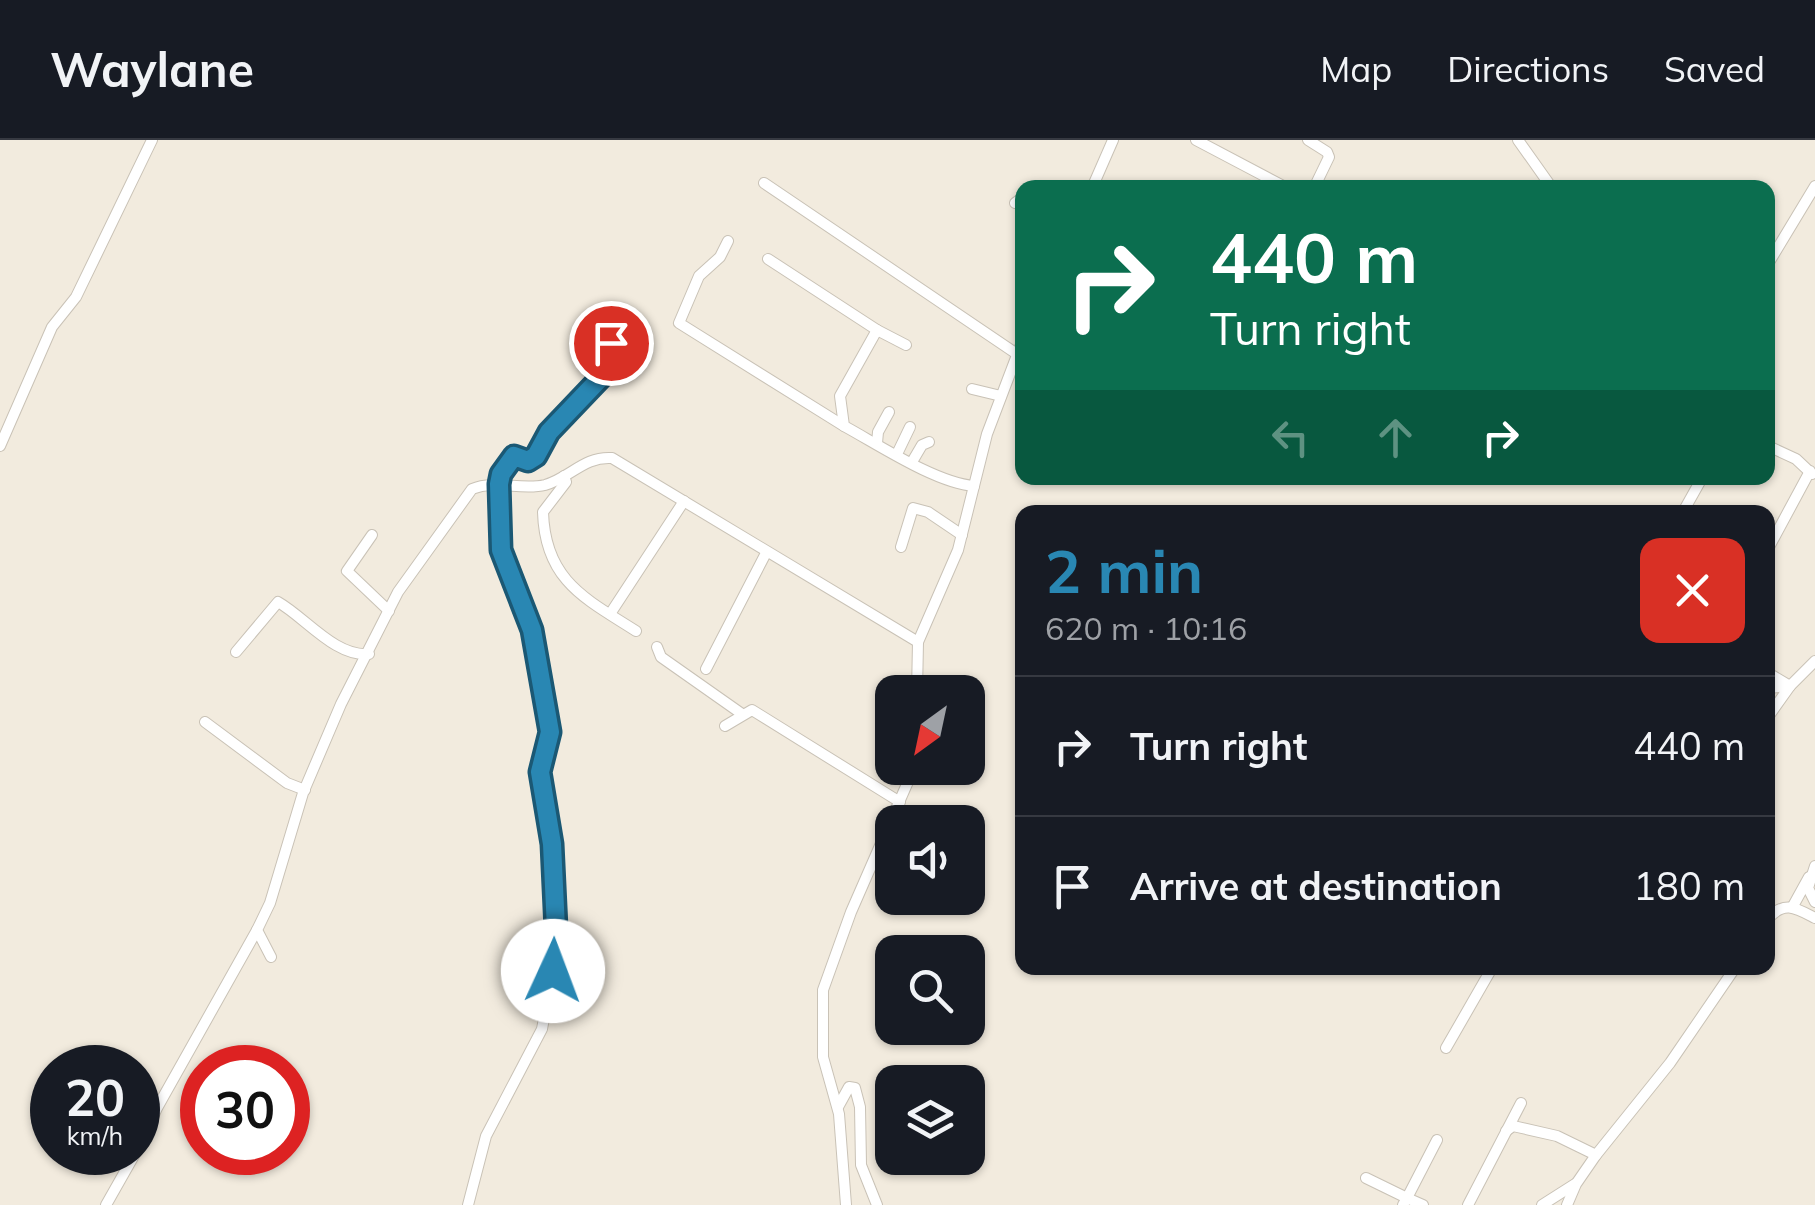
<!DOCTYPE html>
<meta charset="utf-8">
<style>
:root{--surface:#171b24;--page:#242831;--text:#f1f3f6;--muted:#9ea1a6;--line:#363941;--accent:#2987b3}
body{margin:0;font-family:Mulish,sans-serif;background:var(--page);color:var(--text);height:100vh;display:flex;flex-direction:column;font-size:38px;white-space:nowrap}
*{box-sizing:border-box;margin:0}
p{font-size:32px;color:var(--muted)}
.icon{flex:none;width:55px;height:55px;fill:none;stroke:currentColor;stroke-width:2;stroke-linecap:round;stroke-linejoin:round}
.map{position:relative;flex:1;overflow:hidden}
.side{position:absolute;left:1015px;top:365px;width:760px;height:470px;display:flex;flex-direction:column;background:var(--surface);border-radius:20px;box-shadow:0 2px 8px #0004}
.side>*{flex:none}
.banner{position:absolute;left:1015px;top:40px;width:760px;height:305px;border-radius:20px;box-shadow:0 2px 8px #0004;background:#0b6e4f;color:#fff;overflow:hidden}
.needle{width:65px;rotate:213deg}
.controls{position:absolute;left:875px;top:535px;display:grid;gap:20px}
.controls a{display:grid;place-items:center;width:110px;height:110px;border-radius:20px;background:var(--surface);box-shadow:0 2px 8px #0004;font-size:50px}
.speed{position:absolute;left:30px;top:905px;display:flex;gap:20px;font-size:50px;font-weight:700;text-align:center}
.speed>*{display:grid;place-content:center;width:130px;height:130px;border-radius:50%;background:var(--surface);box-shadow:0 2px 8px #0004;line-height:1}
.speed small{font-size:25px;font-weight:400}
.speed .limit{border:15px solid #d22;background:#fff;color:#111}
.pin{position:absolute;display:grid;place-items:center;width:85px;height:85px;color:#fff;margin:-42px;border:5px solid #fff;border-radius:50%;box-shadow:0 2px 10px #0007}
.me{position:absolute;width:110px;margin:-55px;rotate:2deg;stroke-linejoin:round;filter:drop-shadow(0 0 8px #0008)}
.turn{display:flex;align-items:center;gap:35px;height:210px;padding:0 30px;font-size:45px}
.turn .icon{width:130px;height:130px;stroke-width:2.5}
.turn b{display:block;font-size:70px;line-height:85px}
.lanes{display:flex;align-items:center;height:95px;padding:0 30px;background:#0003;justify-content:center;gap:50px;direction:ltr}
.lanes .off{opacity:.35}
.round{display:grid;place-items:center;flex:none;width:105px;height:105px;border-radius:20px;background:var(--page)}
.summary{display:flex;align-items:center;justify-content:space-between;height:170px;padding:0 30px}
h1{font-size:60px;font-weight:700;line-height:75px;color:var(--accent)}
ul{padding:0;list-style:none}
li{display:flex;align-items:center;gap:30px;height:140px;padding:0 30px;border-top:2px solid var(--line)}
li div{flex:1}
li b{display:block;font-size:38px}
li em{font-style:normal}
header{display:flex;align-items:center;gap:60px;box-sizing:border-box;height:140px;padding:0 50px;background:var(--surface);border-bottom:2px solid var(--line)}
header strong{font-size:48px}
nav{display:flex;gap:55px;margin-inline-start:auto;font-size:35px}
.map>svg:first-child{display:block}
</style>
<header>
<strong>Waylane</strong>
<nav><a>Map</a><a>Directions</a><a>Saved</a></nav>
</header>
<div class="map">
<svg width="1815" height="1065" viewBox="0 0 1815 1065">
<rect width="100%" height="100%" fill="#f2ebde"/>
<g fill="none" stroke-linecap="round" stroke-linejoin="round">
<defs>
<g id="minor">
<polyline points="1196,0 1287,48"/>
<polyline points="1308,0 1327,12 1329,17 1314,48"/>
<polyline points="1518,0 1552,48"/>
<polyline points="764,43 1017,214"/>
<polyline points="1092,48 1113,0"/>
<polyline points="1015,63 1022,58"/>
<polyline points="728,101 720,117 699,136 679,183 844,286"/>
<polyline points="768,119 877,190"/>
<polyline points="1768,124 1815,46"/>
<path d="M 906,205 L 877,190 L 840,256 L 844,286 C 879,305 936,343 974,346"/>
<polyline points="972,249 1001,256"/>
<polyline points="877,303 878,292 889,272"/>
<polyline points="0,306 52,187 76,157 152,0"/>
<polyline points="1768,306 1796,319 1812,334"/>
<polyline points="897,314 910,287"/>
<polyline points="912,322 922,305 929,302"/>
<path d="M 564,336 L 566,342 L 543,372 C 545,441 586,459 636,491"/>
<polyline points="1683,372 1702,338"/>
<polyline points="372,395 347,431 389,471"/>
<polyline points="901,407 913,368 928,372 962,395"/>
<polyline points="1768,409 1810,331"/>
<polyline points="610,474 684,361"/>
<polyline points="657,507 661,517 742,574"/>
<path d="M 236,512 L 278,462 C 306,478 335,517 369,514"/>
<polyline points="706,529 766,413"/>
<polyline points="1768,533 1790,546 1815,521"/>
<polyline points="1768,548 1789,546"/>
<polyline points="917,552 918,502 958,410 987,294 1022,202"/>
<polyline points="1768,577 1790,546"/>
<polyline points="205,582 287,643 305,650"/>
<polyline points="725,586 752,570 900,662"/>
<polyline points="1815,726 1808,748 1815,762"/>
<polyline points="1793,766 1809,737"/>
<path d="M 1768,779 C 1784,760 1796,768 1815,778"/>
<path d="M 271,817 L 257,790 L 270,763 L 303,653 L 341,564 L 398,452 L 472,349 C 496,339 521,351 545,345 C 570,338 584,316 612,318 L 918,502"/>
<polyline points="1446,908 1492,828"/>
<polyline points="838,967 849,947 855,948 860,967 861,1025 877,1065"/>
<polyline points="1506,991 1513,986 1557,996 1596,1015 1670,923 1735,828"/>
<polyline points="138,1010 157,968 257,790"/>
<polyline points="1366,1038 1407,1058 1403,1065"/>
<polyline points="106,1065 136,1012"/>
<polyline points="468,1065 486,996 542,889 557,810 552,703 540,632 550,591 532,490 507,429 500,396 499,344 514,316 528,321 536,317 549,292 610,228 607,220 614,188"/>
<polyline points="846,1065 839,974 823,917 823,850 851,772 914,628"/>
<polyline points="1423,1065 1407,1058 1437,1000"/>
<polyline points="1468,1065 1521,963"/>
<polyline points="1542,1065 1575,1044"/>
<polyline points="1567,1065 1576,1044 1596,1015"/>
</g>
</defs>
<use href="#minor" stroke="#c9c2b6" stroke-width="12"/>
<use href="#minor" stroke="#fff" stroke-width="10"/>
</g>
<g fill="none" stroke-linecap="round" stroke-linejoin="round">
<defs>
<polyline id="route" points="553,831 557,810 552,704 540,632 550,592 532,490 501,410 499,344 501,334 514,316 528,321 536,316 549,292 610,228 607,220 611,203"/>
</defs>
<use href="#route" stroke="#1b5874" stroke-width="25"/>
<use href="#route" stroke="#2987b3" stroke-width="18"/>
</g>
</svg>
<div class="controls">
<a><svg class="needle" viewBox="-14 -14 28 28"><path d="M0-13l5 13h-10z" fill="#e53935"/><path d="M0 13l5-13h-10z" fill="#9ea1a6"/></svg></a>
<a><svg class="icon" aria-label="sound" viewBox="0 0 24 24"><path d="M4 9h4l5-4v14l-5-4H4zM17 9q2 3 0 6"/></svg></a>
<a><svg class="icon" aria-label="search" viewBox="0 0 24 24"><circle cx="10" cy="10" r="6"/><path d="M15 15l6 6"/></svg></a>
<a><svg class="icon" aria-label="layers" viewBox="0 0 24 24"><path d="M12 4l9 5-9 5-9-5zM3 14l9 5 9-5"/></svg></a>
</div>
<div class="speed"><div>20<small>km/h</small></div><div class="limit">30</div></div>
<div class="pin" style="left:611px;top:203px;background:#d93025"><svg class="icon" aria-label="arrive" viewBox="0 0 24 24"><path d="M6 21V4h12l-3 4 3 4H6"/></svg></div>
<svg class="me" style="left:553px;top:831px" viewBox="-20 -20 40 40"><circle r="19" fill="#fff"/><path d="M0-13L10 11 0 6-10 11z" fill="#2987b3"/></svg>
<div class="banner">
<div class="turn"><svg class="icon" aria-label="right" viewBox="0 0 24 24"><path d="M7 20v-9h11M14 6l5 5-5 5"/></svg><div><b>440 m</b>Turn right</div></div>
<div class="lanes"><svg class="icon off" aria-label="left" viewBox="0 0 24 24"><path d="M17 20v-9H6M10 6l-5 5 5 5"/></svg><svg class="icon off" aria-label="ahead" viewBox="0 0 24 24"><path d="M12 20V5M6 11l6-6 6 6"/></svg><svg class="icon" aria-label="right" viewBox="0 0 24 24"><path d="M7 20v-9h11M14 6l5 5-5 5"/></svg></div>
</div>
<section class="side">
<div class="summary"><div><h1>2 min</h1><p>620 m · 10:16</p></div><a class="round" style="background:#d93025;color:#fff"><svg class="icon" aria-label="close" viewBox="0 0 24 24"><path d="M6 6l12 12M18 6L6 18"/></svg></a></div>
<ul>
<li><svg class="icon" aria-label="right" viewBox="0 0 24 24"><path d="M7 20v-9h11M14 6l5 5-5 5"/></svg><div><b>Turn right</b></div><em>440 m</em></li>
<li><svg class="icon" aria-label="arrive" viewBox="0 0 24 24"><path d="M6 21V4h12l-3 4 3 4H6"/></svg><div><b>Arrive at destination</b></div><em>180 m</em></li>
</ul>
</section>
</div>
